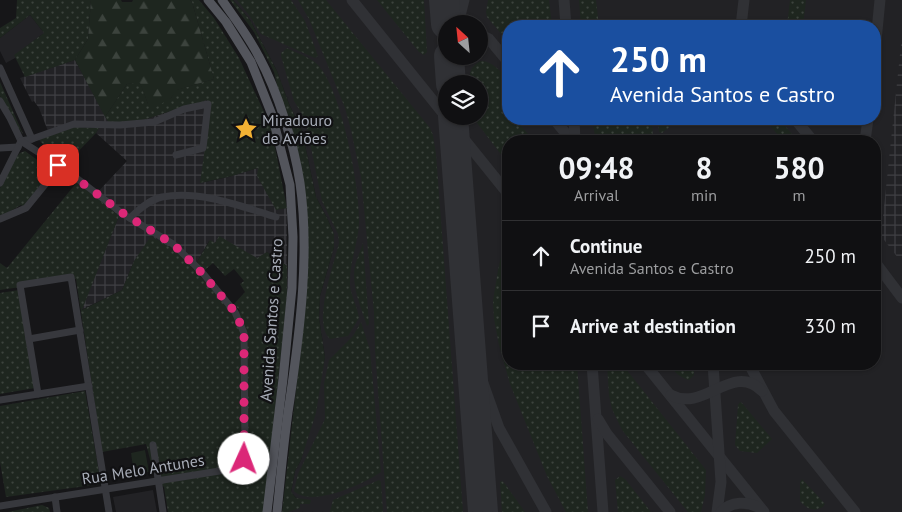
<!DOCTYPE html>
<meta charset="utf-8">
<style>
:root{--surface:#101012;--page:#19191b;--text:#f1f3f6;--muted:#9c9d9f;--line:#303032}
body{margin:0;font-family:"PT Sans",sans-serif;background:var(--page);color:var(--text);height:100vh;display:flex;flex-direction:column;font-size:19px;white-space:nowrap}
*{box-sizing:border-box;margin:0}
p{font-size:16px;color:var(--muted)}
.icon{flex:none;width:28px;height:28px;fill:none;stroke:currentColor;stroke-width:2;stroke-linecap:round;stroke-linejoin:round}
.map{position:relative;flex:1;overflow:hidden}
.panel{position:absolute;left:502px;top:135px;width:379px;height:235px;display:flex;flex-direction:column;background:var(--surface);border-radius:20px;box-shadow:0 1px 4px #0004,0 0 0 1px var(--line)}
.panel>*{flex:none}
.guide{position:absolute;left:502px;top:20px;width:379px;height:105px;border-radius:20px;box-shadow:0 1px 4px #0004,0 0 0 1px var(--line);background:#1a4fa0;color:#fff;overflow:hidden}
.needle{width:32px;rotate:333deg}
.buttons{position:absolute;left:438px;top:15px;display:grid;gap:10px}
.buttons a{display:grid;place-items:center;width:50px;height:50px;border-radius:50%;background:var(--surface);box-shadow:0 1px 4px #0004,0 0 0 1px var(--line);font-size:25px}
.pin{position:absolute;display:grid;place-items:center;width:42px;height:42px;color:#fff;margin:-21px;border-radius:10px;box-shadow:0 2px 8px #0006}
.me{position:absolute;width:55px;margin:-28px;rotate:2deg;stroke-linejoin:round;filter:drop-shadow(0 0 4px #0008)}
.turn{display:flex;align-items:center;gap:18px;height:105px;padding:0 25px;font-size:22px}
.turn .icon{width:65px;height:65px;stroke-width:2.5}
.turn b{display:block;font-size:35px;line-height:42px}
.eta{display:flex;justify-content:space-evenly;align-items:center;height:85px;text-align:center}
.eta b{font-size:30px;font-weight:600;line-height:35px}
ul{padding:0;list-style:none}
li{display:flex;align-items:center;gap:15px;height:70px;padding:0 25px;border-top:1px solid var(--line)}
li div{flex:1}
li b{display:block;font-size:19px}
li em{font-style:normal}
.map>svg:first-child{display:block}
</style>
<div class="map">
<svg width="902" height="512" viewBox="0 0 902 512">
<defs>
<pattern id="industrial-grid" width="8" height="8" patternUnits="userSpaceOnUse" patternTransform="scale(1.25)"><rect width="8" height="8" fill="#222225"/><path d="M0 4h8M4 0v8" fill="none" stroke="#3f3f43"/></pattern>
<pattern id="grass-dots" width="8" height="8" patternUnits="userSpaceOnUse" patternTransform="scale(1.25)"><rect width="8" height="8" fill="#1e261f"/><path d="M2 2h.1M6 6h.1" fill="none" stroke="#3c433d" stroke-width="1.8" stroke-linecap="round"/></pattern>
<pattern id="forest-firs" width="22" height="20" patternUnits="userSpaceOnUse" patternTransform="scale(1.25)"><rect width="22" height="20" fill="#1e261f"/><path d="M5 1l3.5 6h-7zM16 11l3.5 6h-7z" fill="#3c433d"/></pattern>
</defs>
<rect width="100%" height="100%" fill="#161618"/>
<g fill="#222225" fill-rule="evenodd">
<path d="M 233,0 L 902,0 L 902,512 L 288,512 L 298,500 L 291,492 L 295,471 L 301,460 L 325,357 L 319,318 L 320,296 L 334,247 L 334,234 L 327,218 L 316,197 L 302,131 L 289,104 L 277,71 L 250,20 ZM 446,24 L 479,24 L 479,56 L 446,56 ZM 509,26 L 875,26 L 875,119 L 509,119 ZM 446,84 L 479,84 L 479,116 L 446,116 ZM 509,141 L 875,141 L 875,364 L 509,364 Z"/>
<polygon points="30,15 44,33 15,55 15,58 6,63 0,51 0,38"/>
<polygon points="153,490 157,512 116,512 113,497"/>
</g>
<g fill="url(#industrial-grid)">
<polygon points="902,35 902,263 881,236"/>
<polygon points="75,60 109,123 137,122 180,108 198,104 205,100 211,105 201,183 232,176 258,168 276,209 287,208 287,266 267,252 257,259 219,237 215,243 209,241 197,262 196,271 134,261 122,290 81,310 119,216 94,196 127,161 96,133 101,124 48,131 39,108 34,101 32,102 20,78"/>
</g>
<g fill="url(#grass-dots)">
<polygon points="17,0 91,0 88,39 75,60 25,77 14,55 44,33 30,15 0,38 0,28 16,18"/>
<polygon points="190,0 199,0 214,18 239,58 271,127 287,208 276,210 257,176 258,168 232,176 200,183 211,105 206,100 198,104 180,108 137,122 109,123 105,117 127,84 140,82 148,104 171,98 176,90 214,79 192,2"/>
<polygon points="230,0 233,0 250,20 277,71 289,104 302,131 316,197 327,218 334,234 334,247 320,296 319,318 325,357 316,413 301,460 295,471 291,492 296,498 311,500 310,504 300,504 300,508 288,512 282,512 303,329 301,189 274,72 254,32"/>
<polygon points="237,0 291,0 305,21 318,56 315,58 261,34 249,15"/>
<polygon points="298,0 326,0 430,128 433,135 436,154 463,512 387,512 375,350 374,313 361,177 351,130 345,108 309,19"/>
<polygon points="377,0 424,0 427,52 424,55 419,52"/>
<polygon points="488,0 549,0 552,26 509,26 509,43 487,17 486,12"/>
<polygon points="579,0 596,0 599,26 581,26"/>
<polygon points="790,0 806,0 803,26 787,26"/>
<path d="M 287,48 C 296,53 310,57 317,64 C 341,87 361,191 359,224 C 358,243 350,261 350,281 C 349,293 357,305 359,318 L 348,336 L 330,339 C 312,323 334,264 339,243 L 338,234 L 322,201 L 305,119 L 294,101 L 281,56 L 281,53 Z"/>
<path d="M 481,61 C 492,61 504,73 508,82 C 511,89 509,110 509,119 L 515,119 L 529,135 L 546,139 L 547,141 L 509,141 L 509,165 L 474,119 L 473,116 L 479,116 L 479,84 L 470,84 C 469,73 470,66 481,61 Z"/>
<polygon points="0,82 23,134 19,129 0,96"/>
<polygon points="592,119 652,119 653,141 598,141 595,136"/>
<polygon points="658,119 677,119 672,125 662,133 659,132"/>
<polygon points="764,119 779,119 792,134 791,141 779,141 779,136"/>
<polygon points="72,127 99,128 96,133 67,163 47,148 38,139"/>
<polygon points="25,151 47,167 54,168 23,207 21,205 0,217 0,188 15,158 20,153"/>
<polygon points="77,182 119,216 82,310 122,290 134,261 151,236 178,252 224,302 233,315 240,311 234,304 245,292 240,284 244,281 234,269 225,276 213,263 204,271 197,262 210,240 215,243 219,236 257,258 267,252 287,266 287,298 264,512 168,512 164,487 155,478 146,444 102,452 76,279 0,290 0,263 7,268"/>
<polygon points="508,225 509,364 577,364 588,512 566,512 547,476 510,384 499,345 494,319 493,301 498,270"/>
<path d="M 363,243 L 369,324 L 367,326 C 361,307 351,286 355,266 C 357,258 361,250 363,243 Z"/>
<polygon points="19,290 35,388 0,394 0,293"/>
<path d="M 361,322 L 370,350 L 381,472 C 364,484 311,508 294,491 L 298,474 L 325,419 L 324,384 L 329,360 L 353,336 Z"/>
<polygon points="607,364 622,364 706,470 705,495 701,512 688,512 622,430 612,409 609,395"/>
<path d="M 668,364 L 694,364 L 694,375 L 689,380 C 679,377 675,372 668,364 Z"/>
<polygon points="85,391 101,484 6,497 0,462 0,406"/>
<polygon points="740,402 742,403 772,439 757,453 740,451 735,445 738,405"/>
<polygon points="620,476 625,479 651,512 618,512 615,480"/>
<path d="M 802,479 L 825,504 L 823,507 C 813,512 807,509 800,501 L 800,482 Z"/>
<polygon points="379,480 381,482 383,512 330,512 333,500"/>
<polygon points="502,481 505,484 525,512 502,512 500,482"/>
<polygon points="42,505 49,508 50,512 8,512"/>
</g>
<polygon fill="url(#forest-firs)" points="91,0 121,0 122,2 132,2 133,0 190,0 192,2 214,79 177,90 171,98 156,107 148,104 140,83 127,84 105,117 75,60 88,39"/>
<polygon fill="#1e261f" points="145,450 149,472 134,474 131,453"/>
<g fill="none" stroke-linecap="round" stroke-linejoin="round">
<g stroke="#303135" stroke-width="11">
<polyline points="352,0 509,195"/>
<polyline points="564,0 566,26"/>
<polyline points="458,24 464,0"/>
<polyline points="741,26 744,0"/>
<polyline points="479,34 489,39 509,63"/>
<polyline points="875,51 880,0"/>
<polyline points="452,84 454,56"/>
<polyline points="554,119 572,141"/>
<polyline points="574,119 575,141"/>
<polyline points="795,119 813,141"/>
<polyline points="865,141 868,119"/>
<polyline points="875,262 902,298"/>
<polyline points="469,328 478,369 499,428 546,512"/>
<polyline points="592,364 603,512"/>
<polyline points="645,364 764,512"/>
<polyline points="713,364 721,482 717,512"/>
<polyline points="749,364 774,411 855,512"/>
<path d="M 671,395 C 704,413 733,361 762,391"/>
<polyline points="598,419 607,434 670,512"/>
<polyline points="482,503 483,512"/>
<path d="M 721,512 C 731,501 747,501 760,508"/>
</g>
<g stroke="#303135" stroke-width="30">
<polyline points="444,0 446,24"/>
<polyline points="449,56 451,84"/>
<polyline points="453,116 483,512"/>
</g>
<g stroke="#37383d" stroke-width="7">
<polyline points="0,68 32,139"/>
<polyline points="0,101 10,118 21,141"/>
<polyline points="21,141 32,139 74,124 120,125 154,122 184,109 208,104 203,148 176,155"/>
<polyline points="0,148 18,147"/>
<polyline points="0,183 21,141"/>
<path d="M 130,218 C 139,209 149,200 162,197 C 200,190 240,206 276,217"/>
<polyline points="0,219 26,208 60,166"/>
<polyline points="29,339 80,330"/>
<polyline points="38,394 20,285 71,277 109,512"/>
<polyline points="0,400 89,386"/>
<polyline points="153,445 163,512"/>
<polyline points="55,497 57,512"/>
<polyline points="0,506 232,469 241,463 245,454 244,333 235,312 201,271 173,244 123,214 66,170 21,141"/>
</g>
<g stroke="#53555c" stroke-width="9">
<polyline points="208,0 226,22 251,62 272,115 290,185 293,237 292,288 283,379 267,512"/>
<path d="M 222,0 C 235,19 249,37 259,57 C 278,92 294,144 300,183 C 310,253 300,330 290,399 C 284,436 281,474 277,512"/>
</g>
</g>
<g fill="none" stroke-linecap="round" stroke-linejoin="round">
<polyline stroke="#db2777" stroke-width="9" stroke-dasharray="0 16.2" points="58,165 124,214 173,244 200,271 235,312 244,332 244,459"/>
</g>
<defs>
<symbol id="sight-bare" viewBox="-9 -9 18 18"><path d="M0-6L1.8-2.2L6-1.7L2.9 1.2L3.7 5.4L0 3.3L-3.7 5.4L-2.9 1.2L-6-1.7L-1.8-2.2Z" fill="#f2b134" stroke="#111113" stroke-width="2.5" paint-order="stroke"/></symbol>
</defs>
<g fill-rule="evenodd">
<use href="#sight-bare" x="230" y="113" width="32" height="32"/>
</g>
<g text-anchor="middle" stroke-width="4.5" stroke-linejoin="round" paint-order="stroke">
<g font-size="16" fill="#a8adb8" stroke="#111113" text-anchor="start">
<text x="262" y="126">Miradouro<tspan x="262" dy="18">de Aviões</tspan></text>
</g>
<g font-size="16" fill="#a8adb8" stroke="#111113">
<text transform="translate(271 320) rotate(-86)" y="6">Avenida Santos e Castro</text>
<text transform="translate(143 469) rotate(-9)" y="6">Rua Melo Antunes</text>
</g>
</g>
</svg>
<div class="buttons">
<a><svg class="needle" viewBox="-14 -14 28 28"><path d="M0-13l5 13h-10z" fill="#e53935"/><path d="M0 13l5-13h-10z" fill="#9c9d9f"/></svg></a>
<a><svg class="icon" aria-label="layers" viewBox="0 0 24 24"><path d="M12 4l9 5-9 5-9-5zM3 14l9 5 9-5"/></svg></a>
</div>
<div class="pin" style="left:58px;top:165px;background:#d93025"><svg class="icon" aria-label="arrive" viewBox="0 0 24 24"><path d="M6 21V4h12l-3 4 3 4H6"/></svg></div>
<svg class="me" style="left:244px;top:459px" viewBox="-20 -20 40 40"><circle r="19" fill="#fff"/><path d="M0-13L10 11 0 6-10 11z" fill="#db2777"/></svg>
<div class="guide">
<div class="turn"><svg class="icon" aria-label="ahead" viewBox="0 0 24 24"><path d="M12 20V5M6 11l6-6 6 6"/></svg><div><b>250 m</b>Avenida Santos e Castro</div></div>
</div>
<section class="panel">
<div class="eta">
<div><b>09:48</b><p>Arrival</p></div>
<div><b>8</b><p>min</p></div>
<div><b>580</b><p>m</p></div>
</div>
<ul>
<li><svg class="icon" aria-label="ahead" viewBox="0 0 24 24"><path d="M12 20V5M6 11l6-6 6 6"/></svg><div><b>Continue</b><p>Avenida Santos e Castro</p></div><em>250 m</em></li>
<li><svg class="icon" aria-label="arrive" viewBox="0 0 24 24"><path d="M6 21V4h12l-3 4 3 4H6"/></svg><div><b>Arrive at destination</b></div><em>330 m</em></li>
</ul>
</section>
</div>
